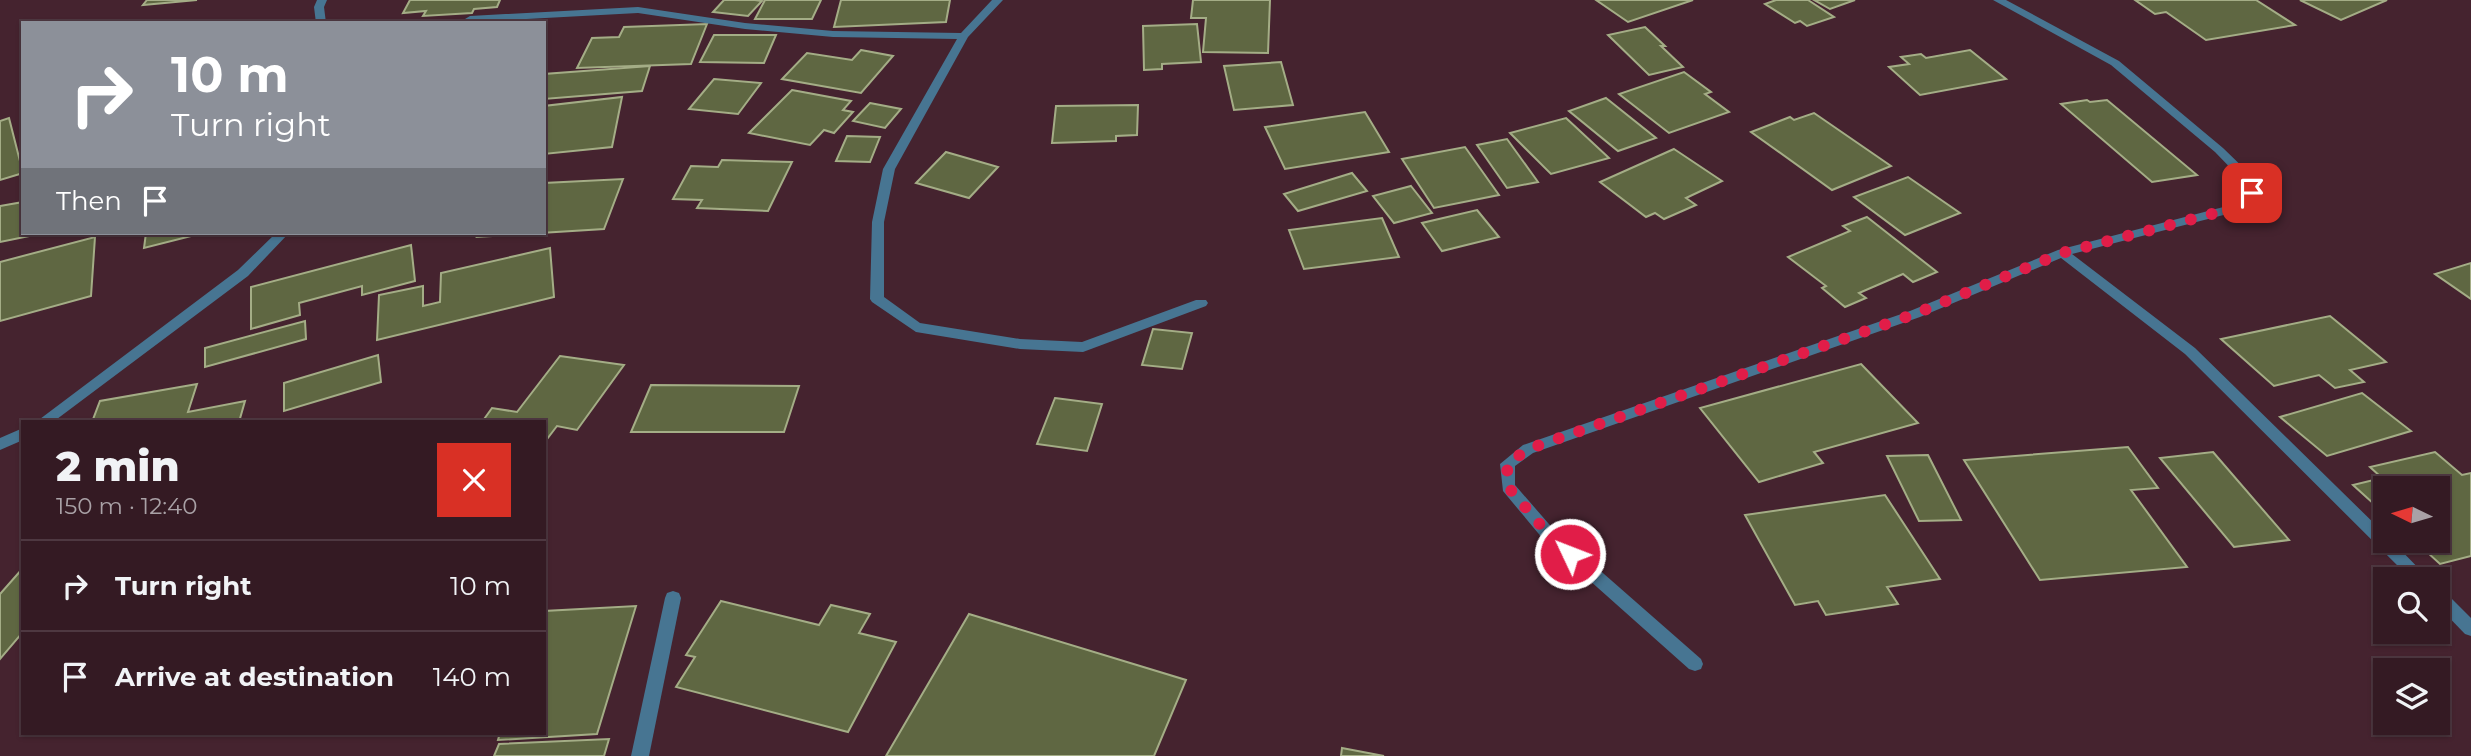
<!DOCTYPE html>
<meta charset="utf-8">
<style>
:root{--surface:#341a23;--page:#3c232b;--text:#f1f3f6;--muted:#a9a1a6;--line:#4e3841}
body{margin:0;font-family:Montserrat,sans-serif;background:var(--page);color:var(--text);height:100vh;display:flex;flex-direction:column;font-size:26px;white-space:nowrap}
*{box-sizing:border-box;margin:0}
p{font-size:23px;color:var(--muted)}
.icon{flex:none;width:38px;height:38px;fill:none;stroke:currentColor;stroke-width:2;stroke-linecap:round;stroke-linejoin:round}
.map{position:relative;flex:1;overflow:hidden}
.side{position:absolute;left:21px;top:420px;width:525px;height:315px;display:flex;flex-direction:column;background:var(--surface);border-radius:0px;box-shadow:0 2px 5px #0004,0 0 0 2px var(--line)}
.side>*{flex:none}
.hud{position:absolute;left:21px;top:21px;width:525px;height:214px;border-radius:0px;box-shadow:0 2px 5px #0004,0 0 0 2px var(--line);background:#8c9099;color:#fff;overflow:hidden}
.needle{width:46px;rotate:275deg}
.fabs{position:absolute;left:2373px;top:476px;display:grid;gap:14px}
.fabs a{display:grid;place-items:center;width:77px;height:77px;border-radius:0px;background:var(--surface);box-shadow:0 2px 5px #0004,0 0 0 2px var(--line);font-size:35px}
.pin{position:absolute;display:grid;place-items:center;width:60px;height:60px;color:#fff;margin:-30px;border-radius:14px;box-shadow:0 4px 10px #0006}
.me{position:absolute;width:77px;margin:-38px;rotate:313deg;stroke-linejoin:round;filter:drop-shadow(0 0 5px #0008)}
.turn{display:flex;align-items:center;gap:24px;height:147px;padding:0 35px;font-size:32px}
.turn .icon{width:91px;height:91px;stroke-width:2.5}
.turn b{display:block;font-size:49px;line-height:60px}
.then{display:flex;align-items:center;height:66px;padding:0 35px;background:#0003;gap:14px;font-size:26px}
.round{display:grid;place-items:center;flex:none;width:74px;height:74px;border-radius:0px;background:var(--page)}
.headline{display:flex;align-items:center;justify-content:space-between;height:119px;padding:0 35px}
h1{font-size:42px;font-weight:800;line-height:52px}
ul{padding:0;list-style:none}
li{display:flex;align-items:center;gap:21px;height:91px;padding:0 35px;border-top:2px solid var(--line)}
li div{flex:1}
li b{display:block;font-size:26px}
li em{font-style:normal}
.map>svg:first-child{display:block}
</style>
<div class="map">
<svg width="2471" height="756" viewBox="0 0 2471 756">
<rect width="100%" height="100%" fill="#45232f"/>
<g fill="#5f6742" stroke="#a4ad86" stroke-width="2">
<polygon points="147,0 197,0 143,5"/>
<polygon points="410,0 500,0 497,7 474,9 472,13 423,16 426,11 403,13"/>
<polygon points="724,0 755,0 762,1 748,16 713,12"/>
<polygon points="765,0 821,0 812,19 755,19"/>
<polygon points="841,0 950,0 946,22 834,27"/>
<polygon points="1193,0 1270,0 1268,53 1203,52 1206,18 1191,18"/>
<polygon points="1596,0 1693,0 1628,22"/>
<polygon points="1776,0 1808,0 1834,17 1807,26 1800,21 1795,23 1765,4"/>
<polygon points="1814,0 1855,0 1830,9"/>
<polygon points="2135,0 2256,0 2295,25 2206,40 2166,12 2155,14"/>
<polygon points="2300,0 2387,0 2341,20"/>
<polygon points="707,24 691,64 577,68 592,38 619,37 624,27"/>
<polygon points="1197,24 1201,62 1162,64 1162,69 1144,70 1143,26"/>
<polygon points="1645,27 1665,46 1661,46 1683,67 1649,75 1608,35"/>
<polygon points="714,35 776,35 764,63 700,62"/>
<polygon points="861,50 893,56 861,93 782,79 807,53 852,60"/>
<polygon points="1970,50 2006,79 1920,95 1889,67 1909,64 1901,57 1921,54 1926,58"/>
<polygon points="1281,62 1293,105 1234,110 1224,66"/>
<polygon points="650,66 642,91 544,99 544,74"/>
<polygon points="1684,72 1711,92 1705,94 1729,112 1669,133 1619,94"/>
<polygon points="714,79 761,83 738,114 689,109"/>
<polygon points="792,90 851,101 843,110 853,112 834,133 824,130 810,145 749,133"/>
<polygon points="622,97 612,147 544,154 544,106"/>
<polygon points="1606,98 1656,138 1618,151 1569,111"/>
<polygon points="2087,100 2090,102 2107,100 2197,175 2152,182 2061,104"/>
<polygon points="870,103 901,109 885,128 853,121"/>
<polygon points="1138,105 1137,135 1116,136 1116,141 1052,143 1056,106"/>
<polygon points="1365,112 1389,152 1285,169 1265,127"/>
<polygon points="1814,113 1891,166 1832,190 1751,132 1790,117 1794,120"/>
<polygon points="9,118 23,173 0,180 0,121"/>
<polygon points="1566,118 1609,158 1551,174 1510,133"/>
<polygon points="847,136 880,137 870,162 836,161"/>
<polygon points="1507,139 1538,182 1507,188 1477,145"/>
<polygon points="1465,147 1499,195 1434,208 1402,159"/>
<polygon points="1674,149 1722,181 1686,198 1696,205 1664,219 1655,213 1646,217 1600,182"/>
<polygon points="946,152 998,167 969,198 916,183"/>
<polygon points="722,160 792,162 768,211 697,208 702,200 673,199 691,166 718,167"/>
<polygon points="1352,173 1367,191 1298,211 1284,194"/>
<polygon points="1908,177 1960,213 1905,235 1854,197"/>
<polygon points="623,179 604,229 477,237 479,233 544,233 544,183"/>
<polygon points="1411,186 1432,213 1394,223 1373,196"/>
<polygon points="23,202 23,233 44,233 0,242 0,206"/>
<polygon points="1477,210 1499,237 1442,251 1422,223"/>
<polygon points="1867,217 1937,272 1913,282 1903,274 1859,293 1866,298 1845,307 1822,288 1826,286 1788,257 1850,231 1843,226"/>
<polygon points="1382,218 1399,257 1304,269 1289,230"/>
<polygon points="146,233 203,233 144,248"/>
<polygon points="95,237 91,296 0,321 0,262"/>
<polygon points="411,245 415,281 362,295 362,286 299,303 300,315 251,329 251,287"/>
<polygon points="550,248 554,297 377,340 379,295 423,286 423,306 440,302 441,273"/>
<polygon points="2471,263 2471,299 2435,274"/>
<polygon points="2330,316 2386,362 2350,370 2364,382 2335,388 2319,375 2274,386 2221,339"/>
<polygon points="305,321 306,339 205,367 205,348"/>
<polygon points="1153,329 1192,333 1182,369 1142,365"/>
<polygon points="378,355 381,382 284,411 284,383"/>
<polygon points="560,356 624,365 577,430 557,426 544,443 544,422 482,422 492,408 517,412"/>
<polygon points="1861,364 1918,423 1814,452 1823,463 1759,482 1700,408"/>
<polygon points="197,384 188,412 245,401 239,422 92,422 100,401"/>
<polygon points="651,385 799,386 784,432 631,432"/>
<polygon points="2362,393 2411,431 2327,456 2280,417"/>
<polygon points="1055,398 1102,404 1087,451 1037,444"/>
<polygon points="2128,447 2158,488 2131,490 2187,567 2040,580 1964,460"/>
<polygon points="2213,452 2289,540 2234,547 2160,458"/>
<polygon points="2435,452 2462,475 2471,473 2471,556 2440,564 2415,541 2438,541 2438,488 2385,488 2385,514 2353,485 2382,478 2370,467"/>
<polygon points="1928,455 1961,520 1919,521 1887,456"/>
<polygon points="1885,495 1940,579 1887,587 1898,604 1826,615 1818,601 1795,605 1745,515"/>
<polygon points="23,568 23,632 0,659 0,594"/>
<polygon points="721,601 819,625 831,605 870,614 859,633 896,642 848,732 676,687 695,657 686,655"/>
<polygon points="636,606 597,734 498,740 500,733 544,733 544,611"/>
<polygon points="969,614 1186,680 1154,756 886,756"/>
<polygon points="609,739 604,756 494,756 499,744"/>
<polygon points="1342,748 1384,756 1341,756"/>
</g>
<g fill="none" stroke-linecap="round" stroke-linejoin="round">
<g fill="#477592" fill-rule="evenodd">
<polygon points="317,0 327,0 324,7 326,23 316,23 314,7"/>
<polygon points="992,0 1003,0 968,37 895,169 884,222 884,297 920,323 1020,339 1082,342 1196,300 1206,300 1208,303 1206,306 1083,352 1020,349 916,332 872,302 870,299 872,222 883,169 957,39 833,37 745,29 638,13 470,22 465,19 470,16 638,7 745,23 833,31 961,33"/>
<polygon points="1993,0 2006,0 2119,61 2223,148 2255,179 2258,193 2243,210 2072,254 2195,348 2385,534 2385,541 2392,541 2429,579 2411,579 2185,354 2061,258 1920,317 1533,453 1515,466 1515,485 1555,531 1701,659 1703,664 1701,669 1695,671 1689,669 1543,539 1503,491 1500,464 1523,445 1910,311 2058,250 2235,204 2246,192 2245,183 2215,152 2111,65"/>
<polygon points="276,233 289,233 248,276 53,422 36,422 238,270"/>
<polygon points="23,428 23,440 0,450 0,438"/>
<polygon points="2438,589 2444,591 2471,618 2471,636 2465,634 2438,606"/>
<polygon points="673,591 679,593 681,598 649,756 631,756 665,598 667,593"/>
</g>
</g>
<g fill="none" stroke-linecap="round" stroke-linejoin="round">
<polyline stroke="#e11d48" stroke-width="12" stroke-dasharray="0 21.6" points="1570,554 1549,535 1508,487 1507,464 1528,449 1915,314 2062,253 2239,207 2252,193"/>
</g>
</svg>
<div class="fabs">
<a><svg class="needle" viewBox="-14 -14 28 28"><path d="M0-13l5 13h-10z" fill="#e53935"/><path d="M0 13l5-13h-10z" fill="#a9a1a6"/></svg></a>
<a><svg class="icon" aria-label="search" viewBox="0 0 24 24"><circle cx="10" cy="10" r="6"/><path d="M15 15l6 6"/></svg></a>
<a><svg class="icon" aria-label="layers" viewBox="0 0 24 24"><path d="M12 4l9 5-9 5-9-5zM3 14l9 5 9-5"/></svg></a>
</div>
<div class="pin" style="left:2252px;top:193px;background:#d93025"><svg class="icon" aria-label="arrive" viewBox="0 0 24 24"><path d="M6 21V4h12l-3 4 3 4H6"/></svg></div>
<svg class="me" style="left:1570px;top:554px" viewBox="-20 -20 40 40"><circle r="17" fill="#e11d48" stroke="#fff" stroke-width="3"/><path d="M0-11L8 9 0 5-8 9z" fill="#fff"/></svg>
<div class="hud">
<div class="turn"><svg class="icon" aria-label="right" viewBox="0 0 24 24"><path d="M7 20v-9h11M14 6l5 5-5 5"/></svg><div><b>10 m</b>Turn right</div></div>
<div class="then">Then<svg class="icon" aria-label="arrive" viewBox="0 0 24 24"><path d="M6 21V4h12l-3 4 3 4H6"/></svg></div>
</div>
<section class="side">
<div class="headline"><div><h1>2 min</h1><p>150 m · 12:40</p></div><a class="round" style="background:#d93025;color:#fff"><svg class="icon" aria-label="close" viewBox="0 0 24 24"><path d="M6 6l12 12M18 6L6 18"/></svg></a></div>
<ul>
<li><svg class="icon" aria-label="right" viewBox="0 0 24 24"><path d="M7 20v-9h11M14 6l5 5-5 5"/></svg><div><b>Turn right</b></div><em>10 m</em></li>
<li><svg class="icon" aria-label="arrive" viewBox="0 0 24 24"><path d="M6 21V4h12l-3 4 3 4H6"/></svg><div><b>Arrive at destination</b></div><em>140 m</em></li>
</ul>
</section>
</div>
